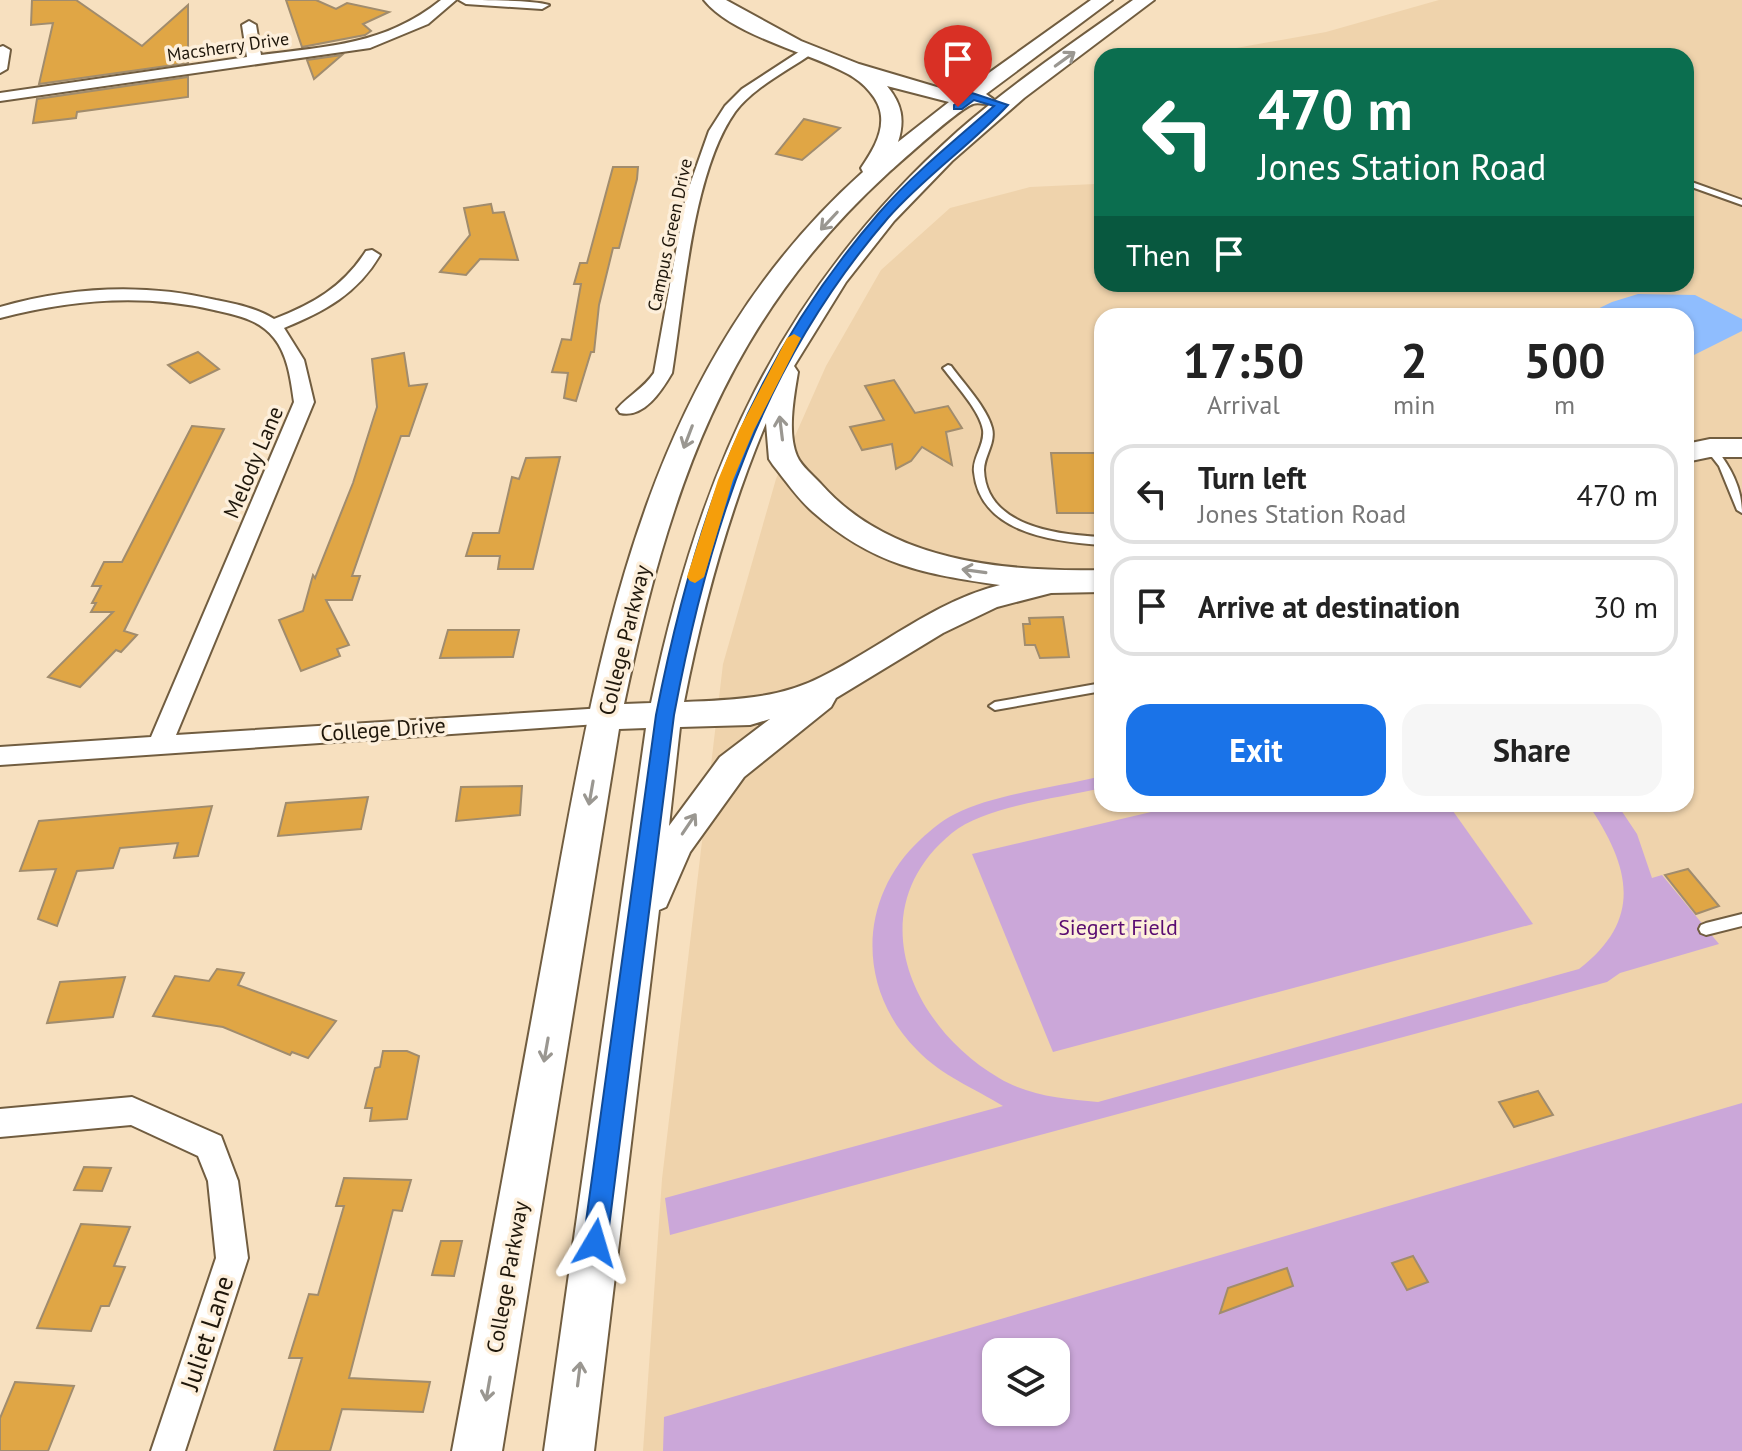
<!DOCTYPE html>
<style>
:root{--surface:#fff;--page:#f6f6f6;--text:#222;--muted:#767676;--line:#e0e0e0;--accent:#1a73e8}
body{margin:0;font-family:"PT Sans",sans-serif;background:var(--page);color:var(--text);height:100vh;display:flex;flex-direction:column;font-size:30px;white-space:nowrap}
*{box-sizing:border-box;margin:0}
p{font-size:26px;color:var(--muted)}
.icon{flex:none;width:44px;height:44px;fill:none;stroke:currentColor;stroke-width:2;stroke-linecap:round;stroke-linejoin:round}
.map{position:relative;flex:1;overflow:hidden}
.sheet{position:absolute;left:1094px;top:308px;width:600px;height:504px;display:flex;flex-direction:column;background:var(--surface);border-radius:24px;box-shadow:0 2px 6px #0004}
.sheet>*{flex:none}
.banner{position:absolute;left:1094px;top:48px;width:600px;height:244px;border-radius:24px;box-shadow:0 2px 6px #0004;background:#0b6e4f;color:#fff;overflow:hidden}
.controls{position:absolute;left:982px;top:1338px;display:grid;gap:16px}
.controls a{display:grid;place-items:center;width:88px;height:88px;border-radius:16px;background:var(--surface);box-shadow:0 2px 6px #0004;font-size:40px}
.pin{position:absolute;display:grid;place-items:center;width:68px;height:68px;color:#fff;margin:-82px -34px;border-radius:50% 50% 50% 0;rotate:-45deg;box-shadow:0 0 8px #0007}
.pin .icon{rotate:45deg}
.me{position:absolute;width:88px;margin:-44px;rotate:7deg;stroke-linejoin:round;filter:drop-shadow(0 0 6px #0008)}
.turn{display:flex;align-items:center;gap:28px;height:168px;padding:0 32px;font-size:36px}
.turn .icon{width:104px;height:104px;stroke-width:2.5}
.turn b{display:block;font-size:56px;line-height:68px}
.then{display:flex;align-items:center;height:76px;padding:0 32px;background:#0003;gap:16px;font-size:30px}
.eta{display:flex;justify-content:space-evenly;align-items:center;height:136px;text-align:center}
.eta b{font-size:48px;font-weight:600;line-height:56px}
.cta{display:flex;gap:16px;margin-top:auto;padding:16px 32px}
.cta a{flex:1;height:92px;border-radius:24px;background:var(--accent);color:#fff;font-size:32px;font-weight:600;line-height:92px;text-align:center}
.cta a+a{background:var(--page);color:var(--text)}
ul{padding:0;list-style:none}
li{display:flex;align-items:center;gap:24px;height:100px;margin:0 16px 12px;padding:0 16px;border:4px solid var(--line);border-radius:24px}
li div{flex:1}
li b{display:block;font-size:30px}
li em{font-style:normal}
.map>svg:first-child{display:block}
</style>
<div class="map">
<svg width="1742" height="1451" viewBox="0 0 1742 1451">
<rect width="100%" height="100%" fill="#f7e0bf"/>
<path fill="#efd3ac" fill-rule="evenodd" d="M 1439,0 L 1742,0 L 1742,1451 L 643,1451 L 662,1179 L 723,664 L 776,479 L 826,366 L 881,270 L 950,208 L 1030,187 L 1095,184 L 1102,178 L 1102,284 L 1686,284 L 1686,56 L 1219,56 L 1225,50 L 1326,32 ZM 1102,316 L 1686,316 L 1686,804 L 1102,804 ZM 996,1352 L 1056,1352 L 1056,1412 L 996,1412 Z"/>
<g fill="#cba7d9" fill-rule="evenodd">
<path d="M 1102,776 L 1102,788 C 1060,798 985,806 952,833 C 859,909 910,1026 999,1078 C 1029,1096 1064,1099 1098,1102 L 1579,969 C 1645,918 1629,865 1588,804 L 1617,804 L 1637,834 L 1652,878 L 1662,875 L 1719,944 L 1620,973 L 1607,982 L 670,1235 L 665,1198 L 1003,1106 C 974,1088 942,1076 917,1050 C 856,989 858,897 921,839 C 931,830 942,820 955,814 C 994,794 1058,787 1102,776 Z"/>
<polygon points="1185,804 1448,804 1533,924 1053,1052 972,854"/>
<path d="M 1742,1103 L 1742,1451 L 663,1451 L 664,1417 ZM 996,1352 L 1056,1352 L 1056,1412 L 996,1412 Z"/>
</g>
<polygon fill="#8fbdfe" points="1638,294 1695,295 1742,319 1742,331 1686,359 1686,316 1583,316 1612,302"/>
<g fill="#e0a645" stroke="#a18c6d" stroke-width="2">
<polygon points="32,0 76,0 142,46 188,5 188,63 39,84 53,23 31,25"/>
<polygon points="286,0 316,0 336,9 347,3 389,12 363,24 371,31 365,35 302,47"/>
<polygon points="342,55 314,79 307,60"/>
<polygon points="188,77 188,97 77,112 76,118 33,123 37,99"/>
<polygon points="804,119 840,128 802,160 776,154"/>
<polygon points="613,167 638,167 637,179 619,248 613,248 599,305 594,352 591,352 576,401 564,398 568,373 552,372 562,339 571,340 581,284 574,284 580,263 587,263"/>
<polygon points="491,204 493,213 504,212 518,260 480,259 466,275 440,272 470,235 464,208"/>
<polygon points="198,352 219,369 190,383 168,365"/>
<polygon points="404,353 409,386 427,384 409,436 401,436 352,576 360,576 352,600 326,600 349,645 337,649 340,656 301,671 279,620 303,611 313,575 315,578 353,483 377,407 372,359"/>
<polygon points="894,380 915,413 948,406 962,428 946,432 952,465 922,447 911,461 896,469 892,444 862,450 850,427 884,420 865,386"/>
<polygon points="192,426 224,429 124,631 137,635 121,652 116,650 80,687 48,677 113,612 91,612 96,603 92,603 101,586 92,586 104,562 122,562"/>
<polygon points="1051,453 1102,453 1102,513 1057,513"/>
<polygon points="560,457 533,569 498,569 500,556 466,556 473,533 499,533 512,477 519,479 526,458"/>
<polygon points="1063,617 1069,657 1040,658 1035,645 1025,645 1023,624 1030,624 1029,618"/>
<polygon points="448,630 519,630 513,657 440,658"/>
<polygon points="522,786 520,815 456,821 461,787"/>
<polygon points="368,797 361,829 278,836 286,803"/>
<polygon points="212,806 198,856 174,858 178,843 120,848 113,868 77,871 57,926 38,919 56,869 20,871 39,821"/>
<polygon points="1688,869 1719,906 1696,914 1665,875"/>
<polygon points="217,969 244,973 238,985 336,1021 308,1058 292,1052 290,1055 223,1027 153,1016 175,976 209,981"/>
<polygon points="125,977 113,1017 47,1023 60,982"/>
<polygon points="383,1051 407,1051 419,1056 407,1119 370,1121 372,1108 365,1108 375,1068 380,1067"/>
<polygon points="1538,1091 1553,1115 1514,1127 1499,1102"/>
<polygon points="84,1167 111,1168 102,1191 74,1190"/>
<polygon points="344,1178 411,1180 402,1211 393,1210 349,1378 430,1382 423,1412 342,1409 330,1451 274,1451 302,1358 289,1358 309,1294 318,1295 344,1206 336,1206"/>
<polygon points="81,1224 130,1227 114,1266 125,1267 109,1306 101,1306 91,1331 37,1328"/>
<polygon points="441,1241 462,1241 454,1276 432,1275"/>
<polygon points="1413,1256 1428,1282 1407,1290 1392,1263"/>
<polygon points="1287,1268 1293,1286 1220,1313 1228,1288"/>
<polygon points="15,1382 74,1386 48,1451 0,1451 0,1418"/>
</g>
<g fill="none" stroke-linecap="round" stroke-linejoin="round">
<defs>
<g id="lane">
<polygon points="1686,180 1742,200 1742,205 1686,185"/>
<path d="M 948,365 L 951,366 C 964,384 987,408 992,428 C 996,443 984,456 984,470 C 986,527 1059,535 1102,537 L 1102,545 C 1054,542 980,533 974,472 C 972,458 985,445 983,430 C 980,411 955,384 943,368 Z"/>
<path d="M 1710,445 L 1714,446 C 1730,466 1742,487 1742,513 L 1737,510 L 1719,466 L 1705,448 Z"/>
<polygon points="1102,623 1102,644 1096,640 1096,627"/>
<polygon points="1102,683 1102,691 995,710 989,706 995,702"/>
<polygon points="1742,914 1742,926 1706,935 1701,933 1699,929 1701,925 1706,923"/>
</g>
<g id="street">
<path d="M 441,0 L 456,0 L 428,24 L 370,48 L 0,101 L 0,93 L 247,57 L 242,25 L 249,21 L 256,25 L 261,55 C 329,46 385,45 441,0 Z"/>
<path d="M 459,0 C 480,0 534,0 549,5 L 542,9 L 466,4 Z"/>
<polygon points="3,46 10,50 7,69 0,73 0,47"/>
<path d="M 808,46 L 815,50 L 813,53 C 787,71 754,87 735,112 C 692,173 684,299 672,373 C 662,390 644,419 620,413 L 617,409 C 629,395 643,389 654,373 L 686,196 L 709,131 L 725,106 L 742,89 Z"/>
<path d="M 372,250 L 380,255 C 357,294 325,311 284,328 L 304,360 L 314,402 L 176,735 L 604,708 L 612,711 L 616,717 L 612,723 L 0,765 L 0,747 L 151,737 L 294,402 C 291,381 288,355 274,338 C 259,319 236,315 214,310 C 140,293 72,300 0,318 L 0,307 C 71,287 143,283 216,300 C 236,304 257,308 274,319 C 313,304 343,287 366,251 Z"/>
<polygon points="132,1097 221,1136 238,1181 248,1258 185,1451 151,1451 216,1258 208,1181 198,1156 131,1125 0,1137 0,1109"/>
</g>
<g id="secondary">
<path d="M 704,0 L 726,0 L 801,41 L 859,64 L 940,88 L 965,90 L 1091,0 L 1112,0 L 986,94 L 993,99 L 990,103 C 984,105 978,102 973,104 C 958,109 902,161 888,173 C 723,324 669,493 624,704 L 651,703 C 699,472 779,291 958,131 C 1013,83 1074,42 1133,0 L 1154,0 L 1024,98 L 952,161 L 894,221 L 846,282 L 794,366 L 798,372 C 794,396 787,433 797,456 C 801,466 814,476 821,484 C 890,562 1004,572 1102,570 L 1102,592 L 1051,593 L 997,607 L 943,633 L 836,698 L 831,707 L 744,777 L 690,852 L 666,907 L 659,910 L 594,1451 L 544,1451 L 646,728 L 619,729 L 502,1451 L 452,1451 C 483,1286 513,1122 543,957 C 596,671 633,378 863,172 L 861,168 C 871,153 883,135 881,116 C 880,99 863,82 848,74 C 808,52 733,36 704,0 ZM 887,86 L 949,102 L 898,142 C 905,120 902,104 887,86 ZM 766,423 L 769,459 L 773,465 C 786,481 798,499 813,512 C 873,565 924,574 1000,585 C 933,602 882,647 821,677 C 779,699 731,700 684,702 C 703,605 728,514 766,423 ZM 770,719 L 720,757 L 669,826 L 680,727 L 750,725 Z"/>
<polygon points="1710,439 1742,439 1742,457 1710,457 1686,462 1686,444"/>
</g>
</defs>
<use href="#lane" stroke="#715d40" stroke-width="4"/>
<use href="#street" stroke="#715d40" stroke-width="4"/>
<use href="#secondary" stroke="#715d40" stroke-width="4"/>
<use href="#lane" fill="#fff" fill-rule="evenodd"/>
<use href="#street" fill="#fff" fill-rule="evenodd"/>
<use href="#secondary" fill="#fff" fill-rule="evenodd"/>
</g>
<defs><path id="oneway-shaft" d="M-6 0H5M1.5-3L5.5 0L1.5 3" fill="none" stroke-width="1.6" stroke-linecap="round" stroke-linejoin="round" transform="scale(2)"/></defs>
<g stroke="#9a9791">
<use href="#oneway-shaft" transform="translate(1065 59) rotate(-36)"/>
<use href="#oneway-shaft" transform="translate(829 221) rotate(133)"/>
<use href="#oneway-shaft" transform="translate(781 428) rotate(-97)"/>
<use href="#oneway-shaft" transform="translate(688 437) rotate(111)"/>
<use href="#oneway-shaft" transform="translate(974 571) rotate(-172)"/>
<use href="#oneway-shaft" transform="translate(591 793) rotate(100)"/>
<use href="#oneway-shaft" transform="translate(689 824) rotate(-56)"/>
<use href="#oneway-shaft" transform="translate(546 1050) rotate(100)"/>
<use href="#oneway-shaft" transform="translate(579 1374) rotate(-83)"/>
<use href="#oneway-shaft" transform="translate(488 1389) rotate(100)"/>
</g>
<path fill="#1a73e8" stroke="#114b97" stroke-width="2" d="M 972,93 L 1008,105 C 971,145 925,176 888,218 C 762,364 709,528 674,715 L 607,1243 L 604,1251 L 595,1255 L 587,1251 L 583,1243 L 656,715 C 694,522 748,364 879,213 C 913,174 955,140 994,106 L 974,100 L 962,109 L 954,109 L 954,105 Z"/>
<polygon fill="#f59e0b" points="794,334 801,338 754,430 733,480 704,577 695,583 690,581 687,577 718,480 739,430 787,338"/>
<g text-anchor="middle" stroke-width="7" stroke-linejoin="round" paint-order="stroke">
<g font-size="18" fill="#1f170b" stroke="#fdefdb">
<text transform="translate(228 47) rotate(-8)" y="6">Macsherry Drive</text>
<text transform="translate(670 235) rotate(-78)" y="6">Campus Green Drive</text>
</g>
<g font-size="22" fill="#1f170b" stroke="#fdefdb">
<text transform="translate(253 462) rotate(-67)" y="8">Melody Lane</text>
<text transform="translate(624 640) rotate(-76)" y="8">College Parkway</text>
<text transform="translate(383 729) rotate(-4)" y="8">College Drive</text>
<text transform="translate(507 1277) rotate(-80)" y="8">College Parkway</text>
</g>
<g font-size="22" fill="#5a0c71" stroke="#fdefdb">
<text x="1118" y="935">Siegert Field</text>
</g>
<g font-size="26" fill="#1f170b" stroke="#fdefdb">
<text transform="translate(207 1333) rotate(-72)" y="9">Juliet Lane</text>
</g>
</g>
</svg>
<div class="controls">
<a><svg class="icon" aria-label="layers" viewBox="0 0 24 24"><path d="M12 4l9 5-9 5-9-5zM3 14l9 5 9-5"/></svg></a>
</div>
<div class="pin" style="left:958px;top:107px;background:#d93025"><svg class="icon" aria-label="arrive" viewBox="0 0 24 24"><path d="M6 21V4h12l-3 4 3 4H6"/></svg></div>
<svg class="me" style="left:595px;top:1243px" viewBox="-20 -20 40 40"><path d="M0-17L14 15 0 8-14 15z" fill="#1a73e8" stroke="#fff" stroke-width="4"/></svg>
<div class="banner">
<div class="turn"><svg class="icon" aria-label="left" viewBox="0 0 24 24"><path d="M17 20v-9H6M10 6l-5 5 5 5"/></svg><div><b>470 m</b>Jones Station Road</div></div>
<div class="then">Then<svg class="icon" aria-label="arrive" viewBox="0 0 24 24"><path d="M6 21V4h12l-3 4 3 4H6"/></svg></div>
</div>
<section class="sheet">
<div class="eta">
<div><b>17:50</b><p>Arrival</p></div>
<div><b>2</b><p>min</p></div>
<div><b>500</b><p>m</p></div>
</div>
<ul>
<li><svg class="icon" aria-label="left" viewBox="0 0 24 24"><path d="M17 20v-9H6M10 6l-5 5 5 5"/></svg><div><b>Turn left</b><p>Jones Station Road</p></div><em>470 m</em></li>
<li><svg class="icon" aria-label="arrive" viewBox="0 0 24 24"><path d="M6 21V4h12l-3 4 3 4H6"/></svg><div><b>Arrive at destination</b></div><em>30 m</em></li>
</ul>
<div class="cta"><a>Exit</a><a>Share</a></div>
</section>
</div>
